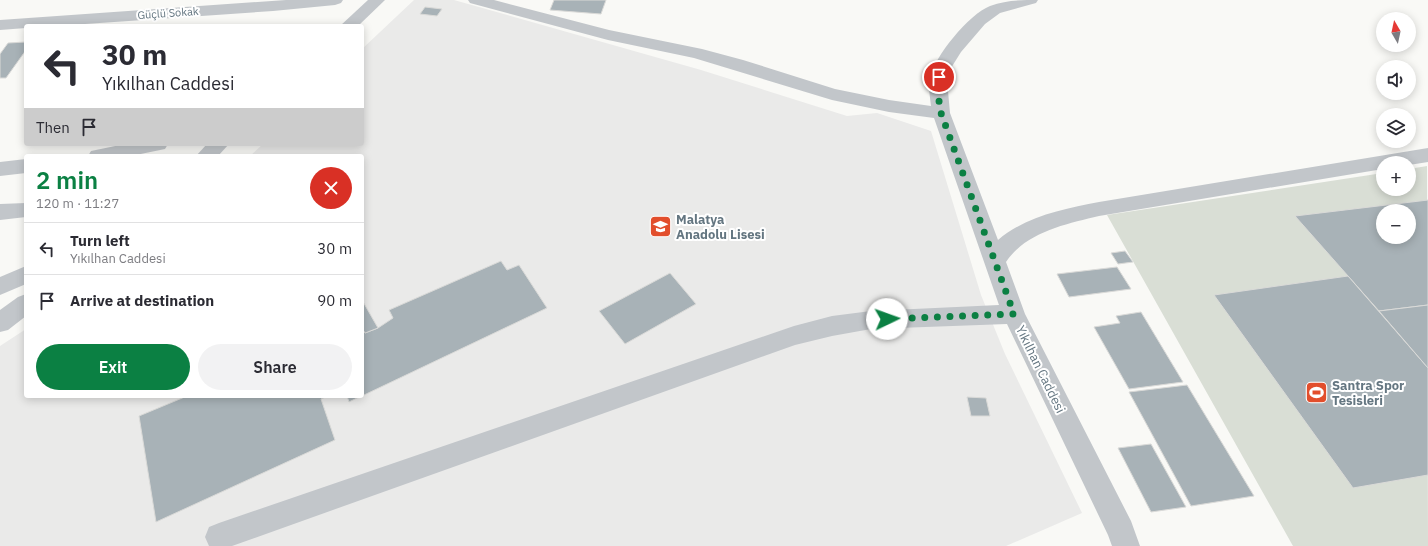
<!DOCTYPE html>
<meta charset="utf-8">
<style>
:root{--surface:#fff;--page:#f2f2f3;--text:#2b2b33;--muted:#7c7c81;--line:#e1e1e2;--accent:#0b8043}
body{margin:0;font-family:"IBM Plex Sans",sans-serif;background:var(--page);color:var(--text);height:100vh;display:flex;flex-direction:column;font-size:15px;white-space:nowrap}
*{box-sizing:border-box;margin:0}
p{font-size:13px;color:var(--muted)}
.icon{flex:none;width:22px;height:22px;fill:none;stroke:currentColor;stroke-width:2;stroke-linecap:round;stroke-linejoin:round}
.map{position:relative;flex:1;overflow:hidden}
.side{position:absolute;left:24px;top:154px;width:340px;height:244px;display:flex;flex-direction:column;background:var(--surface);border-radius:4px;box-shadow:0 2px 10px #0003}
.side>*{flex:none}
.guide{position:absolute;left:24px;top:24px;width:340px;height:122px;border-radius:4px;box-shadow:0 2px 10px #0003;background:#fff;color:var(--text);overflow:hidden}
.needle{width:26px;rotate:351deg}
.controls{position:absolute;left:1376px;top:12px;display:grid;gap:8px}
.controls a{display:grid;place-items:center;width:40px;height:40px;border-radius:50%;background:var(--surface);box-shadow:0 2px 10px #0003;font-size:20px}
.pin{position:absolute;display:grid;place-items:center;width:34px;height:34px;color:#fff;margin:-17px;border:2px solid #fff;border-radius:50%;box-shadow:0 1px 4px #0007}
.me{position:absolute;width:44px;margin:-22px;rotate:87deg;stroke-linejoin:round;filter:drop-shadow(0 0 3px #0008)}
.turn{display:flex;align-items:center;gap:14px;height:84px;padding:0 12px;font-size:18px}
.turn .icon{width:52px;height:52px;stroke-width:2.5}
.turn b{display:block;font-size:28px;line-height:34px}
.then{display:flex;align-items:center;height:38px;padding:0 12px;background:#0003;gap:8px;font-size:15px}
.round{display:grid;place-items:center;flex:none;width:42px;height:42px;border-radius:21px;background:var(--page)}
.summary{display:flex;align-items:center;justify-content:space-between;height:68px;padding:0 12px}
h1{font-size:24px;font-weight:600;line-height:30px;color:var(--accent)}
.button{display:flex;gap:8px;margin-top:auto;padding:8px 12px}
.button a{flex:1;height:46px;border-radius:24px;background:var(--accent);color:#fff;font-size:16px;font-weight:600;line-height:46px;text-align:center}
.button a+a{background:var(--page);color:var(--text)}
ul{padding:0;list-style:none}
li{display:flex;align-items:center;gap:12px;height:52px;padding:0 12px;border-top:1px solid var(--line)}
li div{flex:1}
li b{display:block;font-size:15px}
li em{font-style:normal}
.map>svg:first-child{display:block}
</style>
<div class="map">
<svg width="1428" height="546" viewBox="0 0 1428 546">
<rect width="100%" height="100%" fill="#f9f9f6"/>
<polygon fill="#eaeae9" points="414,0 454,0 701,70 847,116 877,113 931,131 981,295 1005,354 1082,513 1006,546 0,546 0,346 26,329 26,396 362,396 362,156 250,156 263,144 362,144 362,49"/>
<path fill="#d9ded5" fill-rule="evenodd" d="M 1427,166 L 1428,546 L 1293,546 L 1107,215 L 1383,173 L 1383,189 L 1409,189 L 1409,169 ZM 1383,211 L 1409,211 L 1409,237 L 1383,237 Z"/>
<g fill="#a8b2b7" stroke="#dadad8" fill-rule="evenodd">
<polygon points="554,0 606,0 601,14 550,10"/>
<polygon points="425,7 442,9 437,16 420,14"/>
<polygon points="26,42 26,50 6,78 0,78 0,54 8,43"/>
<path d="M 1428,200 L 1428,305 L 1379,311 L 1295,216 ZM 1383,211 L 1409,211 L 1409,237 L 1383,237 Z"/>
<polygon points="1125,251 1133,262 1118,264 1111,253"/>
<polygon points="501,261 507,270 519,265 547,308 362,396 362,328 365,333 378,328 393,318 389,310"/>
<polygon points="1117,267 1131,289 1069,297 1057,274"/>
<polygon points="670,273 696,304 625,344 599,311"/>
<polygon points="1348,276 1428,368 1428,475 1353,488 1214,295"/>
<polygon points="362,300 378,328 365,333 362,328"/>
<polygon points="1428,305 1428,368 1379,311"/>
<polygon points="1141,312 1183,382 1129,389 1094,327 1120,323 1116,316"/>
<polygon points="1187,385 1254,496 1191,506 1129,392"/>
<polygon points="187,396 328,396 321,399 335,440 156,522 139,416"/>
<polygon points="347,396 361,396 349,402"/>
<polygon points="967,397 986,398 990,416 971,416"/>
<polygon points="1151,444 1186,507 1151,512 1118,448"/>
</g>
<g fill="none" stroke-linecap="round" stroke-linejoin="round">
<g fill="#c2c6ca" fill-rule="evenodd">
<polygon points="286,0 343,0 341,3 335,5 273,11 56,26 26,26 26,28 0,30 0,20"/>
<polygon points="368,0 385,0 358,26 340,26"/>
<path d="M 468,0 L 494,0 L 609,30 L 702,49 L 743,60 L 835,89 L 889,100 L 931,106 C 930,97 928,87 930,78 C 934,57 969,14 990,6 C 1006,0 1021,0 1038,0 L 1036,3 L 1000,13 L 985,24 L 961,52 L 951,68 L 947,80 L 950,113 L 998,240 C 1026,216 1064,209 1099,202 L 1428,148 L 1428,162 L 1409,165 L 1409,163 L 1383,163 L 1383,169 L 1099,216 C 1066,224 1026,232 1006,262 L 1025,314 L 1131,521 L 1140,546 L 1112,546 L 1108,535 L 1007,324 L 871,329 L 832,336 L 795,345 L 232,546 L 209,546 L 205,537 L 209,527 L 219,523 L 794,326 L 832,316 L 871,311 L 999,305 L 934,118 L 889,112 L 832,100 L 694,58 L 608,40 L 470,3 Z"/>
<polygon points="125,144 168,144 165,149 131,156 88,156 91,151"/>
<polygon points="207,144 229,144 218,156 196,156"/>
<polygon points="26,159 26,173 0,176 0,162"/>
<polygon points="26,203 26,217 0,220 0,204"/>
<polygon points="26,266 26,284 0,295 0,277"/>
<polygon points="26,294 26,316 8,330 0,332 0,310 18,297"/>
</g>
</g>
<g fill="none" stroke-linecap="round" stroke-linejoin="round">
<polyline stroke="#0b8043" stroke-width="7" stroke-dasharray="0 12.6" points="887,319 1014,314 941,113 938,95 939,77"/>
</g>
<defs>
<symbol id="school-square" viewBox="-11 -11 22 22"><rect x="-9" y="-9" width="18" height="18" rx="4" fill="#e24e2c" stroke="#fff"/><path d="M0-5L7-2L0 1L-7-2ZM-4 1L0 2.5L4 1V4Q0 6-4 4Z" fill="#fff"/></symbol>
<symbol id="stadium-square" viewBox="-11 -11 22 22"><rect x="-9" y="-9" width="18" height="18" rx="4" fill="#e24e2c" stroke="#fff"/><path d="M0-5a6.5 5 0 1 0 0 10a6.5 5 0 1 0 0-10ZM-3.5-1.8h7v3.6h-7Z" fill="#fff"/></symbol>
</defs>
<g fill-rule="evenodd">
<use href="#school-square" x="648" y="214" width="25" height="25"/>
<use href="#stadium-square" x="1304" y="380" width="25" height="25"/>
</g>
<g text-anchor="middle" stroke-width="4" stroke-linejoin="round" paint-order="stroke">
<g font-size="11" fill="#647681" stroke="#fff">
<text transform="translate(168 13) rotate(-4)" y="4">Güçlü Sokak</text>
</g>
<g font-size="13" font-weight="bold" fill="#647681" stroke="#fff" text-anchor="start">
<text x="676" y="224">Malatya<tspan x="676" dy="15">Anadolu Lisesi</tspan></text>
<text x="1332" y="390">Santra Spor<tspan x="1332" dy="15">Tesisleri</tspan></text>
</g>
<g font-size="13" fill="#647681" stroke="#fff">
<text transform="translate(1041 369) rotate(64)" y="5">Yıkılhan Caddesi</text>
</g>
</g>
</svg>
<div class="controls">
<a><svg class="needle" viewBox="-14 -14 28 28"><path d="M0-13l5 13h-10z" fill="#e53935"/><path d="M0 13l5-13h-10z" fill="#7c7c81"/></svg></a>
<a><svg class="icon" aria-label="sound" viewBox="0 0 24 24"><path d="M4 9h4l5-4v14l-5-4H4zM17 9q2 3 0 6"/></svg></a>
<a><svg class="icon" aria-label="layers" viewBox="0 0 24 24"><path d="M12 4l9 5-9 5-9-5zM3 14l9 5 9-5"/></svg></a>
<a>+</a>
<a>−</a>
</div>
<div class="pin" style="left:939px;top:77px;background:#d93025"><svg class="icon" aria-label="arrive" viewBox="0 0 24 24"><path d="M6 21V4h12l-3 4 3 4H6"/></svg></div>
<svg class="me" style="left:887px;top:319px" viewBox="-20 -20 40 40"><circle r="19" fill="#fff"/><path d="M0-13L10 11 0 6-10 11z" fill="#0b8043"/></svg>
<div class="guide">
<div class="turn"><svg class="icon" aria-label="left" viewBox="0 0 24 24"><path d="M17 20v-9H6M10 6l-5 5 5 5"/></svg><div><b>30 m</b>Yıkılhan Caddesi</div></div>
<div class="then">Then<svg class="icon" aria-label="arrive" viewBox="0 0 24 24"><path d="M6 21V4h12l-3 4 3 4H6"/></svg></div>
</div>
<section class="side">
<div class="summary"><div><h1>2 min</h1><p>120 m · 11:27</p></div><a class="round" style="background:#d93025;color:#fff"><svg class="icon" aria-label="close" viewBox="0 0 24 24"><path d="M6 6l12 12M18 6L6 18"/></svg></a></div>
<ul>
<li><svg class="icon" aria-label="left" viewBox="0 0 24 24"><path d="M17 20v-9H6M10 6l-5 5 5 5"/></svg><div><b>Turn left</b><p>Yıkılhan Caddesi</p></div><em>30 m</em></li>
<li><svg class="icon" aria-label="arrive" viewBox="0 0 24 24"><path d="M6 21V4h12l-3 4 3 4H6"/></svg><div><b>Arrive at destination</b></div><em>90 m</em></li>
</ul>
<div class="button"><a>Exit</a><a>Share</a></div>
</section>
</div>
